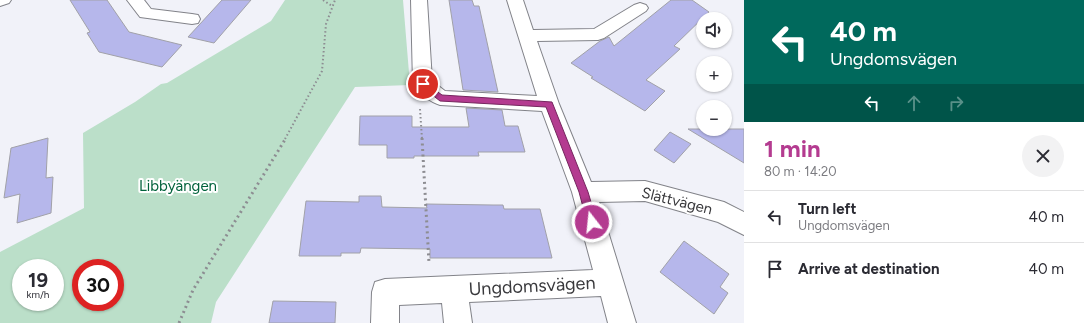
<!DOCTYPE html>
<meta charset="utf-8">
<style>
:root{--surface:#fff;--page:#f2f2f3;--text:#2b2b33;--muted:#7c7c81;--line:#e1e1e2;--accent:#b43b90}
body{margin:0;font-family:Figtree,sans-serif;background:var(--page);color:var(--text);height:100vh;display:flex;flex-direction:column;font-size:15px;white-space:nowrap}
*{box-sizing:border-box;margin:0}
p{font-size:13px;color:var(--muted)}
.icon{flex:none;width:22px;height:22px;fill:none;stroke:currentColor;stroke-width:2;stroke-linecap:round;stroke-linejoin:round}
.map{position:relative;flex:1;overflow:hidden}
.drawer{display:flex;flex-direction:column;background:var(--surface);width:340px}
.drawer>*{flex:none}
.banner{background:#00695c;color:#fff;overflow:hidden}
.controls{position:absolute;left:696px;top:12px;display:grid;gap:8px}
.controls a{display:grid;place-items:center;width:36px;height:36px;border-radius:50%;background:var(--surface);box-shadow:0 1px 3px #0004;font-size:20px}
.speed{position:absolute;left:12px;top:259px;display:flex;gap:8px;font-size:20px;font-weight:700;text-align:center}
.speed>*{display:grid;place-content:center;width:52px;height:52px;border-radius:50%;background:var(--surface);box-shadow:0 1px 3px #0004;line-height:1}
.speed small{font-size:10px;font-weight:400}
.speed .limit{border:6px solid #d22;background:#fff;color:#111}
.pin{position:absolute;display:grid;place-items:center;width:34px;height:34px;color:#fff;margin:-17px;border:2px solid #fff;border-radius:50%;box-shadow:0 1px 4px #0007}
.me{position:absolute;width:44px;margin:-22px;rotate:344deg;stroke-linejoin:round;filter:drop-shadow(0 0 3px #0008)}
.turn{display:flex;align-items:center;gap:14px;height:84px;padding:0 20px;font-size:18px}
.turn .icon{width:52px;height:52px;stroke-width:2.5}
.turn b{display:block;font-size:28px;line-height:34px}
.lanes{display:flex;align-items:center;height:38px;padding:0 20px;background:#0003;justify-content:center;gap:20px;direction:ltr}
.lanes .off{opacity:.35}
.round{display:grid;place-items:center;flex:none;width:42px;height:42px;border-radius:21px;background:var(--page)}
.head{display:flex;align-items:center;justify-content:space-between;height:68px;padding:0 20px}
h1{font-size:24px;font-weight:700;line-height:30px;color:var(--accent)}
ul{padding:0;list-style:none}
li{display:flex;align-items:center;gap:12px;height:52px;padding:0 20px;border-top:1px solid var(--line)}
li div{flex:1}
li b{display:block;font-size:15px}
li em{font-style:normal}
main{display:flex;flex:1;min-height:0}
.map>svg:first-child{display:block}
</style>
<main>
<div class="map">
<svg width="744" height="323" viewBox="0 0 744 323">
<rect width="100%" height="100%" fill="#f1f2f9"/>
<path fill="#bbdfc9" fill-rule="evenodd" d="M 285,0 L 403,0 L 410,85 L 355,87 L 216,302 L 211,323 L 0,323 L 0,252 L 84,208 L 83,133 L 135,102 L 161,84 L 167,83 L 271,21 ZM 21,268 L 55,268 L 55,302 L 21,302 ZM 81,268 L 115,268 L 115,302 L 81,302 Z"/>
<g fill="#b6b7eb" stroke="#a1a1a8">
<polygon points="70,0 107,0 129,32 182,45 162,67 99,52 87,33 90,32"/>
<polygon points="222,0 251,0 214,43 188,37"/>
<polygon points="449,0 472,0 474,6 479,6 498,92 463,90"/>
<polygon points="671,0 692,0 709,12 674,46 680,49 646,80 665,91 645,111 591,78 593,77 571,63 600,41 609,37 614,46"/>
<polygon points="466,108 502,110 505,126 518,126 525,152 478,152 479,156 414,156 414,158 387,158 387,145 359,145 360,116 412,116 412,127 469,127"/>
<polygon points="688,129 744,129 744,163"/>
<polygon points="670,132 691,144 674,163 654,150"/>
<polygon points="48,138 46,178 53,177 51,213 17,223 20,194 4,198 11,148"/>
<polygon points="359,196 381,196 382,207 427,208 426,204 493,205 503,205 504,209 540,209 552,258 430,258 430,249 361,248 360,253 341,253 341,256 299,256 306,201 359,202"/>
<polygon points="684,241 729,274 720,287 728,293 714,314 660,272"/>
<polygon points="273,301 336,302 335,323 269,323"/>
</g>
<g fill="none" stroke-linecap="round" stroke-linejoin="round">
<defs>
<g id="minor">
<polygon points="0,0 11,0 9,3 0,6"/>
<polygon points="127,0 144,0 151,9 192,14 198,15 200,19 198,23 192,24 140,17"/>
<path d="M 411,0 L 427,0 L 432,81 L 445,91 L 537,96 L 507,0 L 523,0 L 533,30 L 594,29 L 634,5 L 640,3 L 646,5 L 648,8 L 646,11 L 604,38 L 598,40 L 537,41 L 559,104 L 591,182 L 645,181 L 724,202 L 744,212 L 744,235 L 718,222 L 645,201 L 599,202 L 636,323 L 608,323 L 601,296 L 469,302 L 472,323 L 444,323 L 442,303 L 399,305 L 399,323 L 371,323 L 372,292 L 375,282 L 385,279 L 593,270 L 572,192 L 542,111 L 440,105 C 430,102 419,93 413,84 Z"/>
</g>
</defs>
<use href="#minor" stroke="#828389" stroke-width="2"/>
<g stroke="#8d8d92" stroke-width="2" stroke-dasharray="1.5 2.5" stroke-linecap="butt">
<polyline points="323,0 332,6"/>
<polyline points="420,109 422,139"/>
<polyline points="285,139 322,71 326,24 335,0"/>
</g>
<g stroke="#8d8d92" stroke-width="3" stroke-dasharray="2 3.5" stroke-linecap="butt">
<polyline points="422,138 429,263"/>
<polyline points="179,323 193,290 286,138"/>
</g>
<use href="#minor" fill="#fff" fill-rule="evenodd"/>
</g>
<polygon fill="#b43b90" stroke="#75265e" points="423,81 442,95 552,102 588,192 597,222 596,225 592,227 589,225 587,222 579,192 546,107 440,101 421,86 419,84"/>
<g text-anchor="middle" stroke-width="4" stroke-linejoin="round" paint-order="stroke">
<g font-size="15" fill="#00623b" stroke="#fff">
<text x="178" y="191">Libbyängen</text>
</g>
<g font-size="15" fill="#39393c" stroke="#fff">
<text transform="translate(677 201) rotate(14)" y="5">Slättvägen</text>
</g>
<g font-size="18" fill="#39393c" stroke="#fff">
<text transform="translate(532 286) rotate(-3)" y="6">Ungdomsvägen</text>
</g>
</g>
</svg>
<div class="controls">
<a><svg class="icon" aria-label="sound" viewBox="0 0 24 24"><path d="M4 9h4l5-4v14l-5-4H4zM17 9q2 3 0 6"/></svg></a>
<a>+</a>
<a>−</a>
</div>
<div class="speed"><div>19<small>km/h</small></div><div class="limit">30</div></div>
<div class="pin" style="left:423px;top:84px;background:#d93025"><svg class="icon" aria-label="arrive" viewBox="0 0 24 24"><path d="M6 21V4h12l-3 4 3 4H6"/></svg></div>
<svg class="me" style="left:592px;top:222px" viewBox="-20 -20 40 40"><circle r="17" fill="#b43b90" stroke="#fff" stroke-width="3"/><path d="M0-11L8 9 0 5-8 9z" fill="#fff"/></svg>
</div>
<section class="drawer">
<div class="banner">
<div class="turn"><svg class="icon" aria-label="left" viewBox="0 0 24 24"><path d="M17 20v-9H6M10 6l-5 5 5 5"/></svg><div><b>40 m</b>Ungdomsvägen</div></div>
<div class="lanes"><svg class="icon" aria-label="left" viewBox="0 0 24 24"><path d="M17 20v-9H6M10 6l-5 5 5 5"/></svg><svg class="icon off" aria-label="ahead" viewBox="0 0 24 24"><path d="M12 20V5M6 11l6-6 6 6"/></svg><svg class="icon off" aria-label="right" viewBox="0 0 24 24"><path d="M7 20v-9h11M14 6l5 5-5 5"/></svg></div>
</div>
<div class="head"><div><h1>1 min</h1><p>80 m · 14:20</p></div><a class="round"><svg class="icon" aria-label="close" viewBox="0 0 24 24"><path d="M6 6l12 12M18 6L6 18"/></svg></a></div>
<ul>
<li><svg class="icon" aria-label="left" viewBox="0 0 24 24"><path d="M17 20v-9H6M10 6l-5 5 5 5"/></svg><div><b>Turn left</b><p>Ungdomsvägen</p></div><em>40 m</em></li>
<li><svg class="icon" aria-label="arrive" viewBox="0 0 24 24"><path d="M6 21V4h12l-3 4 3 4H6"/></svg><div><b>Arrive at destination</b></div><em>40 m</em></li>
</ul>
</section>
</main>
